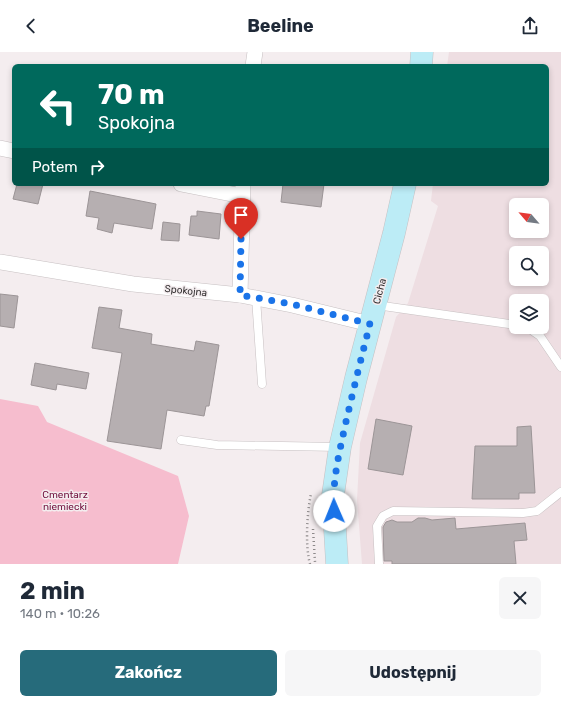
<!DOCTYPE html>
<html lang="pl">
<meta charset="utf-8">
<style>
:root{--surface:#fff;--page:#f6f6f7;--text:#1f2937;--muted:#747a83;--accent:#266b7b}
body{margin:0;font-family:Rubik,sans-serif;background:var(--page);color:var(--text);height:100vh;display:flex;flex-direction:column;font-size:15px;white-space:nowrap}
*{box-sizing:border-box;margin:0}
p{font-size:13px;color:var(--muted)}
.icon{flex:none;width:22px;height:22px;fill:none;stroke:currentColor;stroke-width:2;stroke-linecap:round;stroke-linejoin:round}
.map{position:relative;height:512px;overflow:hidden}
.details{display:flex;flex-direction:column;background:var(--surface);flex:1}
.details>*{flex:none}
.banner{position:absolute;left:12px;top:12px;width:537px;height:122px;border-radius:6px;box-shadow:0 2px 6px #0003;background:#00695c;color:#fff;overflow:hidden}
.needle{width:26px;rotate:298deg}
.controls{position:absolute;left:509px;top:146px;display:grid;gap:8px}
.controls a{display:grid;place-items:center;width:40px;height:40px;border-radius:6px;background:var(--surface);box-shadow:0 2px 6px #0003;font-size:20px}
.pin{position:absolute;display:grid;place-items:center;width:34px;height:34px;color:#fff;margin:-41px -17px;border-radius:50% 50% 50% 0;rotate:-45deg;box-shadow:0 0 4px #0007}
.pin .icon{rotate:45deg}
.me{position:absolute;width:44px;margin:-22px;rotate:359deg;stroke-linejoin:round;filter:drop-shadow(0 0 3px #0008)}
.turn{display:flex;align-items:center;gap:14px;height:84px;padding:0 20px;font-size:18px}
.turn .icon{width:52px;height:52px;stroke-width:2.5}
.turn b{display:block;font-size:28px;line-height:34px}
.then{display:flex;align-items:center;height:38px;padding:0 20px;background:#0003;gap:8px;font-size:15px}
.round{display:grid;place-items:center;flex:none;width:42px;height:42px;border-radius:6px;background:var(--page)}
.headline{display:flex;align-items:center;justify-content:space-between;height:68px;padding:0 20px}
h1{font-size:24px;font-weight:700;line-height:30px}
.primary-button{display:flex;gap:8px;margin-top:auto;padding:8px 20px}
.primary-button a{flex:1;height:46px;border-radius:6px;background:var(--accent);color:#fff;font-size:16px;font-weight:700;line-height:46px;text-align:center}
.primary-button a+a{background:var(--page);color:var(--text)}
header{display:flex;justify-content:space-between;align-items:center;height:52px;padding:0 20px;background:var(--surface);font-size:18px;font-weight:700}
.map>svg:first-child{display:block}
</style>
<header><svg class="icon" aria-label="back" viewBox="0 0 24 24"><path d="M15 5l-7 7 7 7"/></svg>Beeline<svg class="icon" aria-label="share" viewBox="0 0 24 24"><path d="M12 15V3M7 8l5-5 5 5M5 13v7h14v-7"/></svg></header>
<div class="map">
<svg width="561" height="512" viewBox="0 0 561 512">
<rect width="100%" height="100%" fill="#f4edef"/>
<path fill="#eedee2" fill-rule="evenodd" d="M 449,0 L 561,0 L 561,512 L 362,512 L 357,448 L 360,391 L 396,265 L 408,251 L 438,154 L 431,149 L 433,132 L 547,132 L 547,14 L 447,14 ZM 516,153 L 542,153 L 542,179 L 516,179 ZM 516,201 L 542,201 L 542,227 L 516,227 ZM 516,249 L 542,249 L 542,275 L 516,275 Z"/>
<polygon fill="#f6bdce" points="0,347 38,354 47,370 178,424 189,464 178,512 0,512"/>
<g fill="#b6afb1" stroke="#9c9597">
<polygon points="17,132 43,132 38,152 13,147"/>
<polygon points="283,132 324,132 321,155 281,150"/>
<polygon points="90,139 156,152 152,177 114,171 112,181 97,177 99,166 86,164"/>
<polygon points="197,159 221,162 219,187 189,183 191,164 197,164"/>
<polygon points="163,170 180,172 179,189 161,188"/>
<polygon points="0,242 18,244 14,276 0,274"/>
<polygon points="99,255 122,258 119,276 152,282 151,292 194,299 196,289 219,293 209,354 206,354 204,364 167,358 161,397 107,389 122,301 92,296"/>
<polygon points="35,311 89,321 86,337 57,332 56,338 31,333"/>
<polygon points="376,367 412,374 403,423 368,417"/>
<polygon points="531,374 535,441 519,441 519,447 472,447 475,394 517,394 517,375"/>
<polygon points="418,466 425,466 432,468 455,466 456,477 525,471 527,488 514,489 516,512 392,512 392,509 384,509 383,475 386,470 392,468 397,470 412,470"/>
</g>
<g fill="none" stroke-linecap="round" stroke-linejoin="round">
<defs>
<g id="lane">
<polyline points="256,246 262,332"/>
<polyline points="376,253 516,273"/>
<polyline points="527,275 540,284 561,315"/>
<polyline points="181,388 217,393 339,395"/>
<polyline points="379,512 377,474 383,464 393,459 523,461 537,459 561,440"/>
</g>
<g id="street">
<polyline points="253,14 255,0"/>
<polyline points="0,96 14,99"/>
<polyline points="181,132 242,144"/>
<polyline points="0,210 133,232 240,243 292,253 370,272"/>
<polyline points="240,243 243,132"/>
</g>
<g id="secondary">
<polyline points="421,14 422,0"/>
<polyline points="337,512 333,443 340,395 356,326 394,181 405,132"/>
</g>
</defs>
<use href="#lane" stroke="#c7c0c2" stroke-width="9"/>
<use href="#street" stroke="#c7c0c2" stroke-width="16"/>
<use href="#secondary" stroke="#c7c0c2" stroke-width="23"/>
<g stroke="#8d898a" stroke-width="2.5" stroke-dasharray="1 3" stroke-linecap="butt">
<polyline points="313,477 315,510"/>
<path d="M 310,512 C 305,494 307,460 311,442"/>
</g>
<use href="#lane" stroke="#fff" stroke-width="8"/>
<use href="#street" stroke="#fff" stroke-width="15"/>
<use href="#secondary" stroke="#bcecf6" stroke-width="22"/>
</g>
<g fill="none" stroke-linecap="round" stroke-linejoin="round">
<path stroke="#1a73e8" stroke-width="7" stroke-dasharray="0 12.6" d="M 241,187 L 240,243 L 292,252 L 370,272 C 361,306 353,340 345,374 C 339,402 332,430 334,459"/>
</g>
<g text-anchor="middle" stroke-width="3" stroke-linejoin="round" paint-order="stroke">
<g font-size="10" fill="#333031" stroke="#f4edef">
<text transform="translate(186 238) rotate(6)" y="4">Spokojna</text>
<text transform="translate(379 239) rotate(-75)" y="4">Cicha</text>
</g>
<g font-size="10" fill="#700f3c" stroke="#f4edef">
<text x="65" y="446">Cmentarz<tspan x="65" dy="12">niemiecki</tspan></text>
</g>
</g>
</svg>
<div class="controls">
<a><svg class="needle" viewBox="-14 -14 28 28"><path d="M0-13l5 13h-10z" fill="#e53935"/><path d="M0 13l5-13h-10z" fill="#747a83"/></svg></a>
<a><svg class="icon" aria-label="search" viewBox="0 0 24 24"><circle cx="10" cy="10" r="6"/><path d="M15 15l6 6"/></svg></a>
<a><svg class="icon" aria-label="layers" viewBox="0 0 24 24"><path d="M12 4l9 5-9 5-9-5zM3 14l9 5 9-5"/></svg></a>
</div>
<div class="pin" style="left:241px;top:187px;background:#d93025"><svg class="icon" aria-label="arrive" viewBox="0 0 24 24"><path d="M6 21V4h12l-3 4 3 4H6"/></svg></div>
<svg class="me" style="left:334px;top:459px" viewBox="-20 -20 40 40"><circle r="19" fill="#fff"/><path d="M0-13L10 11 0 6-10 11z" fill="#1a73e8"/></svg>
<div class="banner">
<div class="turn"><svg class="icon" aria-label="left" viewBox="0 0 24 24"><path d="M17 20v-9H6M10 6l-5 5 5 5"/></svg><div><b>70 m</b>Spokojna</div></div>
<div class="then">Potem<svg class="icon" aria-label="right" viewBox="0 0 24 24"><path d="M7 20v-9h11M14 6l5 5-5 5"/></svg></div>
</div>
</div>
<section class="details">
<div class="headline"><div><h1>2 min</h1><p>140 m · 10:26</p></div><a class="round"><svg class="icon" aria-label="close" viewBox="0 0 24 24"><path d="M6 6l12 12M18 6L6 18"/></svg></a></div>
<div class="primary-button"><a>Zakończ</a><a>Udostępnij</a></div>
</section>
